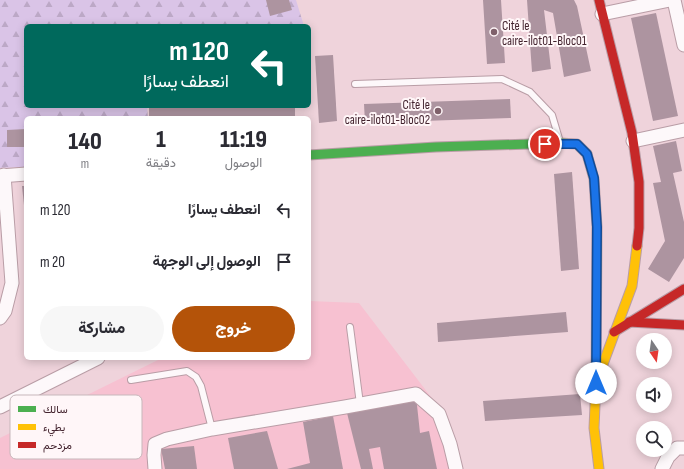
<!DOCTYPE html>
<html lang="ar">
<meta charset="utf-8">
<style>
:root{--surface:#fff;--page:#f7f7f7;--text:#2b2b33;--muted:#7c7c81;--accent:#b45309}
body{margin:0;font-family:"Sofia Sans Condensed",Vazirmatn,sans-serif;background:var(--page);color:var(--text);direction:rtl;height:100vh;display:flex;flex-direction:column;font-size:15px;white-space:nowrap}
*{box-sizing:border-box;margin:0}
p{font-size:13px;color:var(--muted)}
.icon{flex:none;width:22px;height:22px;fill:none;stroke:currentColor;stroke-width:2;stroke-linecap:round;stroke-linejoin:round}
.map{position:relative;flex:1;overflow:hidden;direction:ltr}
.side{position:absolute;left:24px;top:116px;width:287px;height:244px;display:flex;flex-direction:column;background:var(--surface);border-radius:6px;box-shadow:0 2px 10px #0003;direction:rtl}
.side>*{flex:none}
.guide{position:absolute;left:24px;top:24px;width:287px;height:84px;border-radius:6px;box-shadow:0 2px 10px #0003;direction:rtl;background:#00695c;color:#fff;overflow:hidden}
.needle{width:26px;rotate:167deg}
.controls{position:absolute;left:636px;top:333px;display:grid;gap:8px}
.controls a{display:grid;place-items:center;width:36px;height:36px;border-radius:50%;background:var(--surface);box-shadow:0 2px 10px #0003;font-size:20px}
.pin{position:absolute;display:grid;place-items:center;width:34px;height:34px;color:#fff;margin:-17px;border:2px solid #fff;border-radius:50%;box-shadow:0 1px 4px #0007}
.me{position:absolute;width:44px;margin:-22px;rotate:0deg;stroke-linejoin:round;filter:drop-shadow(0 0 3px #0008)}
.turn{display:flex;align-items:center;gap:14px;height:84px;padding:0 16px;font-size:18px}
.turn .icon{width:52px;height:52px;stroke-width:2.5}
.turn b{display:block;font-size:28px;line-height:34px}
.eta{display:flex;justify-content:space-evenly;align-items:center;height:68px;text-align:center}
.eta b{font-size:24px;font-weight:800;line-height:28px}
.button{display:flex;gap:8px;margin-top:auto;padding:8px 16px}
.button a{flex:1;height:46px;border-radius:24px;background:var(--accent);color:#fff;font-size:16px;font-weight:800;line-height:46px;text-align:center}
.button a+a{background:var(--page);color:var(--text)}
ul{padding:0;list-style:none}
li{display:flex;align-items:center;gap:12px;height:52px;padding:0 16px}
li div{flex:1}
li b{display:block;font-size:15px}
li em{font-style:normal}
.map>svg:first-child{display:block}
</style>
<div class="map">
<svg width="684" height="469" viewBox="0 0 684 469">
<defs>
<pattern id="forest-firs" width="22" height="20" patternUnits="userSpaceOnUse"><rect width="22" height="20" fill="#dac4e7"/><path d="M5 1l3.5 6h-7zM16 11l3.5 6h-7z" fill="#bca8c6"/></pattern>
</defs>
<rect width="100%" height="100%" fill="#efd3db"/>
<polygon fill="#f7c1d1" points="309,301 359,303 444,414 462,469 0,469 0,438 162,358 309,358"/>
<polygon fill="url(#forest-firs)" points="0,0 296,0 304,26 26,26 26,106 147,106 148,118 26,118 26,167 0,168"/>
<g fill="#ad94a0">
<polygon points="266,0 289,0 292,10 270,16"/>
<polygon points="483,0 501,0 505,63 487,64"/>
<polygon points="527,0 574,0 577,6 591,71 564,77 553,13 544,10 551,69 532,72"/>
<polygon points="656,13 678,116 653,121 631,18"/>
<polygon points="333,55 337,121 319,123 315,56"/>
<polygon points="510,99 511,118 365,123 364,104"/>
<polygon points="189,106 295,106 295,118 149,118 149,107"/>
<polygon points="26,129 26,147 7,147 7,130"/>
<polygon points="676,141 682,171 673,173 684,222 684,258 669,282 648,269 665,241 653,183 661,182 653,146"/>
<polygon points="572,172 579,269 561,271 554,174"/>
<polygon points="22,186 26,186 26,205 24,205"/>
<polygon points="566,312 568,332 438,342 437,323"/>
<polygon points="580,394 582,415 485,421 483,401"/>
<polygon points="416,396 420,433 429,431 437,469 384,469 380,447 369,449 373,469 361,469 346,409"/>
<polygon points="333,416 343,469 287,469 310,463 303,422"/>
<polygon points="267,431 278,469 234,469 228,438"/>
<polygon points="194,446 197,469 165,469 161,449"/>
</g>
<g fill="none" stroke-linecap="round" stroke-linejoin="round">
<defs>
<g id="lane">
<polyline points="355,84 502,79 530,92 552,115 560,142"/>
<polyline points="350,327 360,404"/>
<polyline points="131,380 187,371 196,377 201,386 212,429"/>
</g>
<g id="street">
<polyline points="674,0 684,45"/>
<polyline points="602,14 670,0"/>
<polyline points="633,141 684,130"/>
<polyline points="0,176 26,174"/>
<polyline points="0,318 5,311 12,283 4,175"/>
<polyline points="0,407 98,358"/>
<polyline points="155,469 154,455 155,444 167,439 212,429 345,407 416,394 439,414 450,444 456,469"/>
<polyline points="662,469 668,457 677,448 684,448"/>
</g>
<polyline id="fast" points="309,155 436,147 560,143 577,144 587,154"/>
<g id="slow">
<polyline points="587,154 594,179 597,227 596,383"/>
<polyline points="599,469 594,428 596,383 632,286 637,246"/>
</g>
<g id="jam">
<polyline points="599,0 632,133 639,182 639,228 637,246"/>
<polyline points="629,322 684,325"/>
<polyline points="614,332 684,289"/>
</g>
</defs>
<use href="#lane" stroke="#b99da6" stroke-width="8"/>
<use href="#street" stroke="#b99da6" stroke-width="15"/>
<use href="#fast" stroke="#b99da6" stroke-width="11"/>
<use href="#slow" stroke="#b99da6" stroke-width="11"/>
<use href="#jam" stroke="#b99da6" stroke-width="11"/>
<use href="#lane" stroke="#fdf8fa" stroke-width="6"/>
<use href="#street" stroke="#fdf8fa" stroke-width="13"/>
<use href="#fast" stroke="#4caf50" stroke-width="9"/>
<use href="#slow" stroke="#ffc107" stroke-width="9"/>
<use href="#jam" stroke="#c62828" stroke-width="9"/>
</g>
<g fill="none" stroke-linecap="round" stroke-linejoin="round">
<defs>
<polyline id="route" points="545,144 577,144 587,154 594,178 597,227 596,383"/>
</defs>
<use href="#route" stroke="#114b97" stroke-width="10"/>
<use href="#route" stroke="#1a73e8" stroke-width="7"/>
</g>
<g fill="#7f616b" stroke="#fff6f8" stroke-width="1.5">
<circle cx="494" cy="32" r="4"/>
<circle cx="438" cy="111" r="4"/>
</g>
<g text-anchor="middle" stroke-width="4" stroke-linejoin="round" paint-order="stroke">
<g font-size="13" fill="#43232e" stroke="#fff6f8" text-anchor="start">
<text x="502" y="30">Cité le<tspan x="502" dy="15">caire-ilot01-Bloc01</tspan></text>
<text x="430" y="109" text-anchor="end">Cité le<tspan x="430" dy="15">caire-ilot01-Bloc02</tspan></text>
</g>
</g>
<rect x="10" y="395" width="132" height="64" rx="6" fill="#fff6f8" stroke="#c7b7bb" stroke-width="1"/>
<rect x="18" y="406" width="18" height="6" fill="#4caf50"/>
<rect x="18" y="424" width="18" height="6" fill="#ffc107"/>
<rect x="18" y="442" width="18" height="6" fill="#c62828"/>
<g font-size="11" fill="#43232e">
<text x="43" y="413">سالك</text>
<text x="43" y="431">بطيء</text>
<text x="43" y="449">مزدحم</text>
</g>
</svg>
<div class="controls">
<a><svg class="needle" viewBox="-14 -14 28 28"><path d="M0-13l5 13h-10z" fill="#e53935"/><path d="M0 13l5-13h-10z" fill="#7c7c81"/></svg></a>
<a><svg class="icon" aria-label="sound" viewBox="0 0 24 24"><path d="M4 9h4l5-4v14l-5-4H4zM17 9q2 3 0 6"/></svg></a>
<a><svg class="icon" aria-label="search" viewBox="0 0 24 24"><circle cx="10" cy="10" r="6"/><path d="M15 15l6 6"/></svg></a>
</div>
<div class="pin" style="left:545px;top:144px;background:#d93025"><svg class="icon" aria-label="arrive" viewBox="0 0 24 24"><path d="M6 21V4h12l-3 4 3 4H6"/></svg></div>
<svg class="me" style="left:596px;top:383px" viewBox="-20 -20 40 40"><circle r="19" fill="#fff"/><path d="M0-13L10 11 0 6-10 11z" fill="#1a73e8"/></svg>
<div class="guide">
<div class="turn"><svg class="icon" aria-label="left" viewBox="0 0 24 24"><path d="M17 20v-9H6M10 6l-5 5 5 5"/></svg><div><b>120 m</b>انعطف يسارًا</div></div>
</div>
<section class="side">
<div class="eta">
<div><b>11:19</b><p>الوصول</p></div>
<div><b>1</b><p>دقيقة</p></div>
<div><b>140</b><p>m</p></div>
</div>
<ul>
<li><svg class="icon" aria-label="left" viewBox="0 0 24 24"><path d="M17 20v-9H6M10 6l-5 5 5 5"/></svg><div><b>انعطف يسارًا</b></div><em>120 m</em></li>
<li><svg class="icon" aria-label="arrive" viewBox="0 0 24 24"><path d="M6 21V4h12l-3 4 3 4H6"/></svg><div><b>الوصول إلى الوجهة</b></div><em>20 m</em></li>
</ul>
<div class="button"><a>خروج</a><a>مشاركة</a></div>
</section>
</div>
